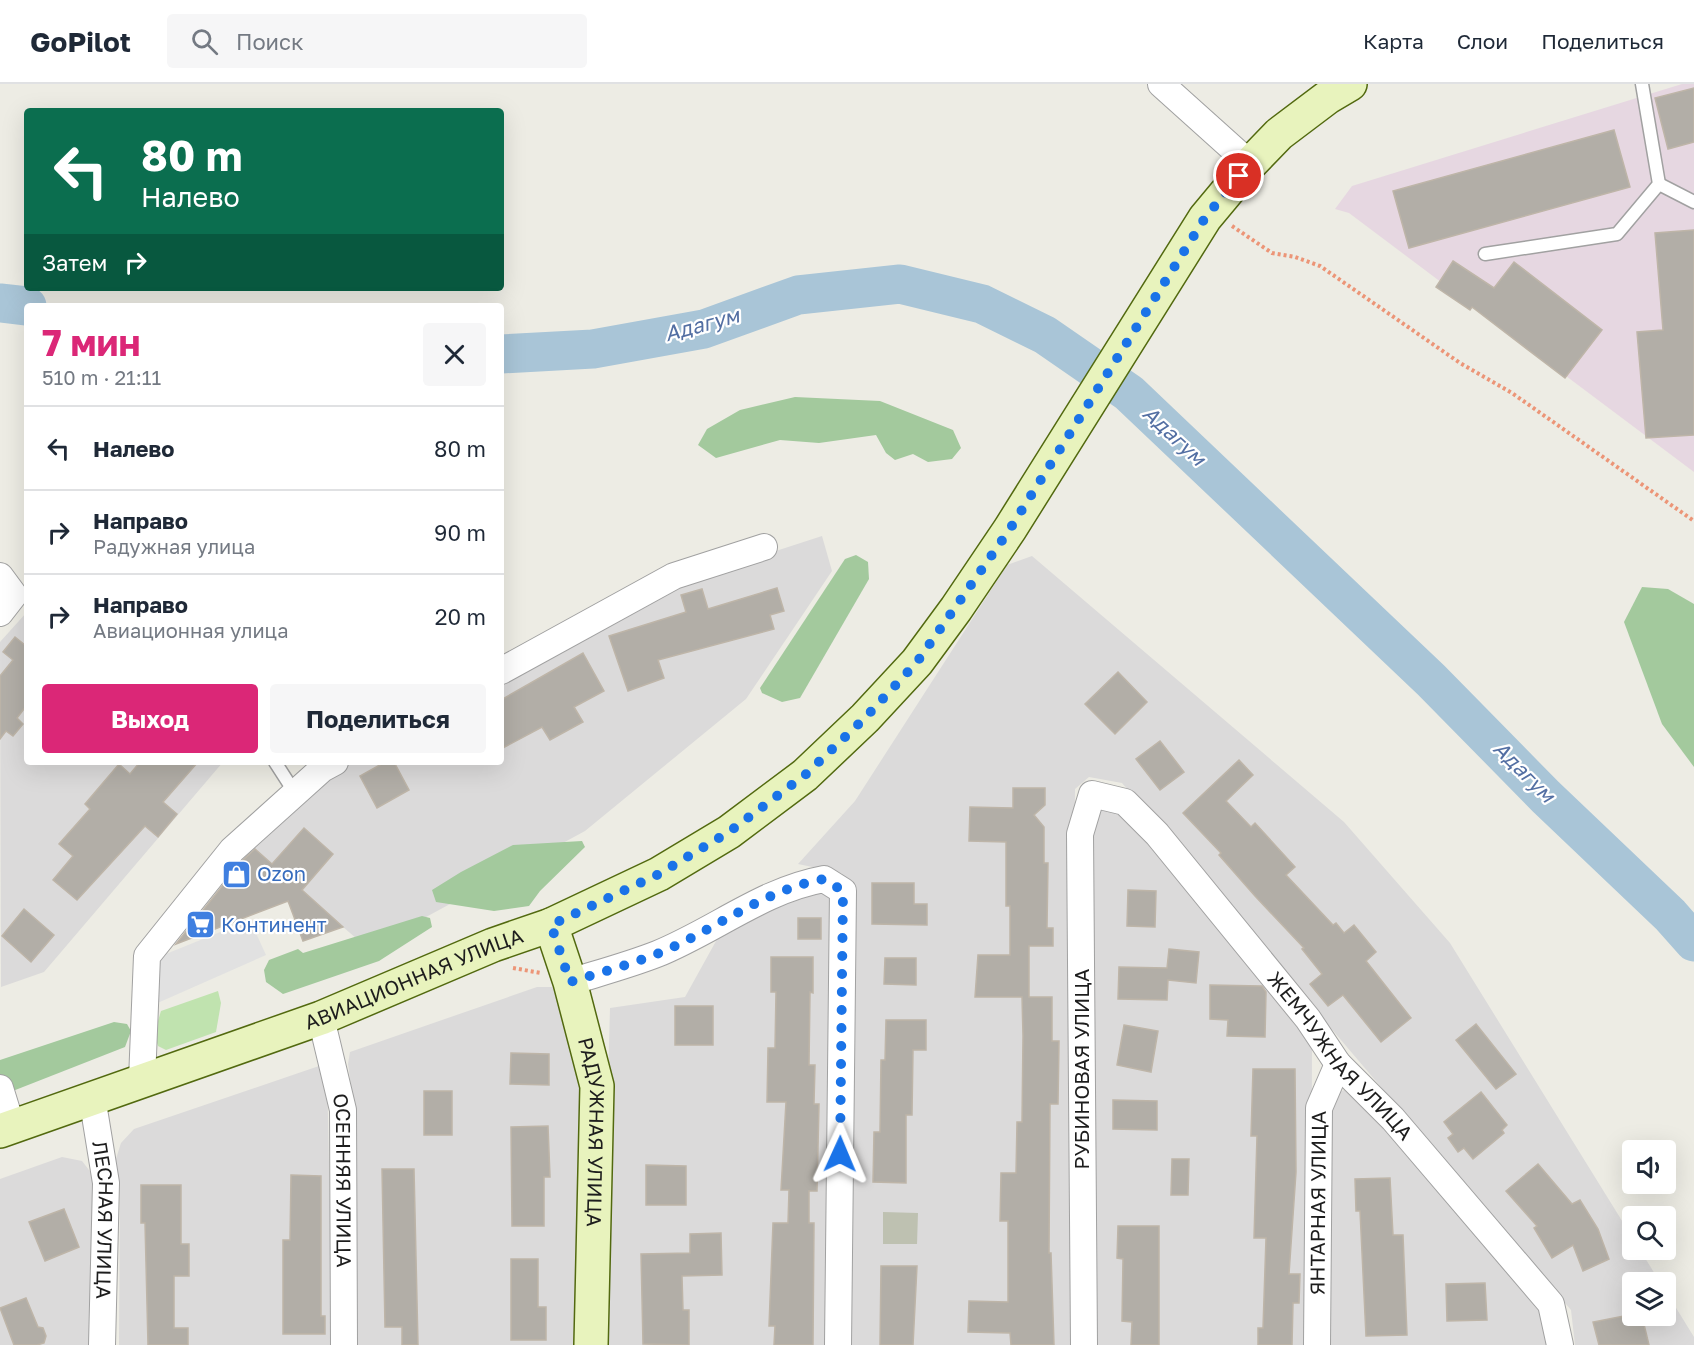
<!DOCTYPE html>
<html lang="ru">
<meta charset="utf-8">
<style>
:root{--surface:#fff;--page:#f6f6f7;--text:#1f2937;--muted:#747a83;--line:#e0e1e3;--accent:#db2777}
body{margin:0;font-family:"Golos Text",sans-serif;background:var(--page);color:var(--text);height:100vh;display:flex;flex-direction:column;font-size:22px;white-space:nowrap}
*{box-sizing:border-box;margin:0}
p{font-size:20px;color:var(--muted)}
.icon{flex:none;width:33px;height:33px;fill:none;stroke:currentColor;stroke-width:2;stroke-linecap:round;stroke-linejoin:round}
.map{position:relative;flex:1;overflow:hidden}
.details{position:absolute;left:24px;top:219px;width:480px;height:462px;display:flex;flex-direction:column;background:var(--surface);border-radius:6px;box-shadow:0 6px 24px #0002}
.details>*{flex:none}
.top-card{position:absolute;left:24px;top:24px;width:480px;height:183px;border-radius:6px;box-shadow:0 6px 24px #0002;background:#0b6e4f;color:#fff;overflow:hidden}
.buttons{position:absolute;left:1622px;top:1056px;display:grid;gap:12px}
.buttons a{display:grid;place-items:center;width:54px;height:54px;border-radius:6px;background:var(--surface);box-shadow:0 6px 24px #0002;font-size:30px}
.pin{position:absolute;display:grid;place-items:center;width:51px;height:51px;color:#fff;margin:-26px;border:3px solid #fff;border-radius:50%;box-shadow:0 2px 6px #0007}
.me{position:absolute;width:66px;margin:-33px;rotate:1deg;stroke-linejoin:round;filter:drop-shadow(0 0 4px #0008)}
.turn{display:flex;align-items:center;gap:21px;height:126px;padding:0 18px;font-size:27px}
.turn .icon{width:78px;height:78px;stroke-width:2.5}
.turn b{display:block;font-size:42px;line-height:51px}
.then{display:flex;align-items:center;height:57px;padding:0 18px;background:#0003;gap:12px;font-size:22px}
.round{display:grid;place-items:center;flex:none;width:63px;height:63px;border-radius:6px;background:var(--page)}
.overview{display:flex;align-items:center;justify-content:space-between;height:102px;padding:0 18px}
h1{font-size:36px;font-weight:700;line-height:45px;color:var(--accent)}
.action{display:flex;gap:12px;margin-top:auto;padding:12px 18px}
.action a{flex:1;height:69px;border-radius:6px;background:var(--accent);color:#fff;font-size:24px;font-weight:700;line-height:69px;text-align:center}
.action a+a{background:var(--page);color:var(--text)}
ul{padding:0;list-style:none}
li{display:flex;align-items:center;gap:18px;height:84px;padding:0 18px;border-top:2px solid var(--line)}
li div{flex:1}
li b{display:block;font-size:22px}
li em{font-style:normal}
header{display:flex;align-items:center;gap:36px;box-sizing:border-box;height:84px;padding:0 30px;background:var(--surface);border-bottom:2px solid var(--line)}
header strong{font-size:28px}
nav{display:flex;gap:33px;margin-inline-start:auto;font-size:21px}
.search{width:420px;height:54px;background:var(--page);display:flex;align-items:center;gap:15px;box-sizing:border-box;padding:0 21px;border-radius:6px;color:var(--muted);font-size:22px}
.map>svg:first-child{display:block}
</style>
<header>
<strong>GoPilot</strong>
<div class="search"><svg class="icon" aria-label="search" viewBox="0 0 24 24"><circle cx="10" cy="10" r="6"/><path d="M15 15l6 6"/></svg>Поиск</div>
<nav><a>Карта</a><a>Слои</a><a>Поделиться</a></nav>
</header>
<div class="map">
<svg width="1694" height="1261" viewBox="0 0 1694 1261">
<rect width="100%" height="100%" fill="#edece4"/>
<g fill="#dbdada">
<polygon points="822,452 832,487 746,615 585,747 415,839 357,855 246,759 327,690 348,678 501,678 501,595 677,499"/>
<polygon points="1032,472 1344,738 1450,859 1632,1153 1632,1166 1640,1166 1660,1198 1632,1198 1632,1232 1665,1232 1665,1206 1694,1253 1694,1261 1575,1261 1571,1226 1122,699 1089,693 1075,705 1071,1261 846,1261 852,801 841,789 798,780 855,717 1007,481"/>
<polygon points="27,528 27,678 223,678 44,888 1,903 0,558"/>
<polygon points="1102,723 1116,724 1130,734 1306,948 1312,963 1311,1261 1089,1261 1091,732"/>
<polygon points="808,806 823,807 834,815 830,1261 601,1261 610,924 685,913 726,839"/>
<polygon points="537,903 560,903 583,966 578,1261 355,1261 356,1039 348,980 350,968"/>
<polygon points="319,982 327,987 333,1261 119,1261 120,1101 115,1078 121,1059 134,1045"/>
<polygon points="1346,1005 1366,1018 1540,1222 1552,1261 1331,1261 1324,1020 1334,1011"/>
<polygon points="62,1073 82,1077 92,1090 97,1112 94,1261 0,1261 0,1095"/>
</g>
<polygon fill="#e6d7e1" points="1682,0 1694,0 1694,388 1349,129 1335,125 1352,102"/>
<polygon fill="#bec1b1" points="883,1128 918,1129 917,1160 883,1160"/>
<polygon fill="#c0e3af" points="218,907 221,919 216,948 166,966 158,962 154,950 161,927"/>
<g fill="#a3c99d">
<polygon points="795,313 880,317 953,346 961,364 952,375 928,378 913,370 895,376 886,369 876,351 819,359 780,356 716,374 698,361 707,345 740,326"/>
<polygon points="856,471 868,478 869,495 800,614 782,618 762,609 760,604 845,475"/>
<polygon points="1642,503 1668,505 1694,520 1694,683 1662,640 1624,538"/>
<polygon points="582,757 585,763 540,807 529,822 494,827 436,818 432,806 461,788 513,761"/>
<polygon points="422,832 430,834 432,843 379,877 283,910 266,898 264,886 269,876 298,865 303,869"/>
<polygon points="114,938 127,940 131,947 125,963 0,1012 0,976"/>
</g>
<polygon fill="#e1e1e1" points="250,836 266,871 153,921 151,876"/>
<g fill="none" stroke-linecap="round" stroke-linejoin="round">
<g stroke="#a9c5d7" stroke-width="39">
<polyline points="0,219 27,222"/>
<polyline points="501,270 593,265 704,245 798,211 900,200 982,220 1045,251 1129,309 1431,596 1546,713 1670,831 1694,858"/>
</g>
</g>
<g fill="#b2aea7" stroke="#beb5a8" stroke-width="1.5">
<polygon points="1694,4 1694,58 1668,65 1655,14"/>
<polygon points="1614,46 1630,103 1409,164 1393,107"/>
<polygon points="1694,146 1694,351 1646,354 1637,248 1663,246 1655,149"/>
<polygon points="1453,177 1494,204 1514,178 1602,246 1565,294 1472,223 1470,226 1436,203"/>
<polygon points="777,504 784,527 770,531 774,545 658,576 664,594 628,607 609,552 686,528 681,511 702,505 708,525"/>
<polygon points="15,553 25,561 27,559 27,621 17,634 23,640 13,652 6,647 0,655 0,592 13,576 3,568"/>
<polygon points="583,569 604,607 574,623 583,638 550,656 542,643 501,665 501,616"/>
<polygon points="1118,588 1147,618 1115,650 1085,620"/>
<polygon points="1160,657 1184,688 1160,706 1136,675"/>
<polygon points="1239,676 1253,691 1226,717 1251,743 1255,739 1295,783 1286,791 1333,841 1336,839 1344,849 1354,841 1376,868 1366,877 1411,934 1381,958 1343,911 1328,922 1310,900 1322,890 1302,865 1304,864 1255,812 1219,771 1221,769 1183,729"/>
<polygon points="140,678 198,678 163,718 177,730 158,753 145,742 77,816 53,796 73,772 59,760 90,725 85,720 119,680 130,690"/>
<polygon points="385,678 394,678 409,706 377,724 360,692"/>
<polygon points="1013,704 1045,704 1045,721 1034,731 1044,743 1044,779 1048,779 1047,844 1053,844 1053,862 1029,862 1029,913 1052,913 1052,957 1059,957 1058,1020 1050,1020 1049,1169 1051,1169 1054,1261 1011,1261 1010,1249 968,1248 969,1217 1008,1218 1008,1137 1000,1137 1001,1089 1016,1089 1017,1038 1022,1038 1023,952 1022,913 975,913 978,871 1010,871 1010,822 1006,822 1006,758 969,757 970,723 1013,724"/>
<polygon points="304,744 333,770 302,806 343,843 303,857 288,817 176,860 243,776 255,765 272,780"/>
<polygon points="872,799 914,799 914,820 927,820 927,841 872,840"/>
<polygon points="1128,806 1156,807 1155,843 1127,842"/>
<polygon points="24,825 54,851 31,878 2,852"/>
<rect x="798" y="834" width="23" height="21"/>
<polygon points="1169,865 1199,868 1196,899 1168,896 1167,916 1118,915 1119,883 1167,884"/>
<polygon points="771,873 813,873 813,909 810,908 809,981 815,981 814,1020 819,1020 817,1107 809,1107 809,1139 814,1139 813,1261 774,1261 775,1242 769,1242 773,1139 788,1139 789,1106 781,1106 786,1018 767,1018 768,964 775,964 776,908 771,908"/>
<polygon points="885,874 916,874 916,901 884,900"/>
<polygon points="1210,901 1262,902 1266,908 1265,953 1227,952 1228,936 1210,935"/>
<rect x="675" y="922" width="38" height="39"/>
<polygon points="886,936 926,936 926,966 913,966 912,1031 906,1031 906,1099 873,1098 874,1048 880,1048 881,976 885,976"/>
<polygon points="1476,940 1516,990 1496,1005 1456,956"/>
<polygon points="1124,941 1158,947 1151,988 1117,981"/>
<polygon points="511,969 549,970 549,1001 510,1000"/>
<polygon points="1253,985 1295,985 1296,1088 1289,1190 1300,1190 1299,1219 1293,1219 1292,1261 1258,1261 1258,1244 1263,1244 1266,1154 1254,1154 1257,1052 1251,1052"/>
<rect x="424" y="1007" width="28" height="44"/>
<polygon points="1481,1008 1507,1041 1502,1046 1504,1049 1473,1075 1464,1064 1458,1068 1448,1054 1453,1050 1444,1038"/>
<polygon points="1113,1016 1157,1017 1157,1046 1113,1045"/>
<polygon points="548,1042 550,1093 544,1093 544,1142 512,1142 511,1043"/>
<polygon points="1172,1075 1189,1075 1188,1111 1171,1111"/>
<polygon points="1538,1080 1572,1120 1580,1116 1598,1145 1609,1175 1583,1187 1573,1161 1552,1174 1534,1144 1537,1142 1506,1107"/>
<polygon points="646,1081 686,1082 686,1121 646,1121"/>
<polygon points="382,1085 414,1085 418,1261 402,1261 402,1243 385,1243"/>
<polygon points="291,1091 321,1092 321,1232 325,1232 325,1250 283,1250 283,1156 290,1156"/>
<polygon points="1390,1094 1393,1151 1403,1151 1407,1251 1366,1252 1360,1127 1356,1127 1355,1095"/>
<polygon points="141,1101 181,1101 181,1160 189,1160 189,1192 174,1192 174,1244 188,1244 188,1261 148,1261 145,1139 141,1139"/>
<polygon points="64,1125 79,1163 45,1177 29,1138"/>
<polygon points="1118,1142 1159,1142 1159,1261 1131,1261 1132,1238 1122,1237 1123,1175 1117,1174"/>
<polygon points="721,1149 722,1191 682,1192 683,1226 689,1226 689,1261 643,1260 641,1170 690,1169 690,1150"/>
<polygon points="511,1175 538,1175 538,1223 546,1223 546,1256 511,1256"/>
<polygon points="881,1182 917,1182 913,1261 880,1261"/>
<polygon points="1485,1199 1487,1236 1447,1237 1446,1200"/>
<polygon points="26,1214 38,1243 43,1244 46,1252 44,1259 37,1261 14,1261 0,1224"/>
<polygon points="1624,1232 1642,1232 1649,1261 1599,1261 1593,1238"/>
</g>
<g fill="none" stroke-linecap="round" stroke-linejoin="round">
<defs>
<g id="service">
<polyline points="1659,100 1694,118"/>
<polyline points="1485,170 1617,150 1659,100 1642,0"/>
<polyline points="275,678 295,709"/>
</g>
<g id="minor">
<polyline points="1161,0 1250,80"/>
<polyline points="0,492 14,511 0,529"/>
<polyline points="501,587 674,492 764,463"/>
<path d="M 570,898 C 599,889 629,881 657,870 C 714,847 763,806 824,795 L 843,807 L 838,1261"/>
<path id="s1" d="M 321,934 L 343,1026 L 344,1261"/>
<polyline points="142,996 147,872 232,766 322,685 335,678"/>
<polyline points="0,1004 12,1043"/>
<path id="s2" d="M 92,1013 L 106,1099 L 102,1261"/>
<path id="s3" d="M 1084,1261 L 1080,750 L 1092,710 L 1125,718 L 1157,750 L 1308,935 L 1338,980 L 1393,1035 L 1551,1220 L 1560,1261"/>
<path id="s4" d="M 1317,1261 L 1319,1024 L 1338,980"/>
</g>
<g id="secondary">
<path id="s5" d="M 551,841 L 570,898 L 597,1002 L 591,1261"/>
<path id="s6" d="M 0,1047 L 321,934 L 493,861 L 551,841 L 659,790 L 729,748 L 805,691 L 865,634 L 917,578 L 956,525 L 1010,445 L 1205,134 L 1250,80 L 1279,50 L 1328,13 L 1350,0"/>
</g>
</defs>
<use href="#service" stroke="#a1a1a1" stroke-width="15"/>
<use href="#minor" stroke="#a1a1a1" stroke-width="28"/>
<use href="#secondary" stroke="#52690f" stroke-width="36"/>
<g stroke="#ec9577" stroke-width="4" stroke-dasharray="3 3" stroke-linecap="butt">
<polyline points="1232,142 1272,169 1295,173 1320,182 1460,279 1512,309 1694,437"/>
<polyline points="513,884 541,889"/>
</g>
<use href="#service" stroke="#fff" stroke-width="12"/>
<use href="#minor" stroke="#fff" stroke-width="26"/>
<use href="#secondary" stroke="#e8f3bd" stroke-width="33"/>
</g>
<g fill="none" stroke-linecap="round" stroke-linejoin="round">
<path stroke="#1a73e8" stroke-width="10" stroke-dasharray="0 18" d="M 840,1070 L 843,807 L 824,795 C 763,806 714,847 657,870 C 629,881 599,889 570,898 L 551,841 L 659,790 L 729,748 L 805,691 L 865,634 L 917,578 L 1010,445 L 1205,134 L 1239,92"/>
</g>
<defs>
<symbol id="shop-square" viewBox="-11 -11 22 22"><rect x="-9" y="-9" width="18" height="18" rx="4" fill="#3f7fe0" stroke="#fff"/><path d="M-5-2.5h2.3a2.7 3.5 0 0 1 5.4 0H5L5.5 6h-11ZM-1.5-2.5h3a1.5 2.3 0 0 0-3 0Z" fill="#fff"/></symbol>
<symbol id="supermarket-square" viewBox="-11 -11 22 22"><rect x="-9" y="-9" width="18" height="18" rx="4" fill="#3f7fe0" stroke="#fff"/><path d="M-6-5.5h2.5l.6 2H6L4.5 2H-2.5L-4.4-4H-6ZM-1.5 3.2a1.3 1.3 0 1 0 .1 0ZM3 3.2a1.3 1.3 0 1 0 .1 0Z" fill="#fff"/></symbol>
</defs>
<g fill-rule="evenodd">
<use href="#shop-square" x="220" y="774" width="33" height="33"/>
<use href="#supermarket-square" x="184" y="824" width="33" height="33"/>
</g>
<g text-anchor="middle" stroke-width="4.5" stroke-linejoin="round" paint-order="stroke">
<g font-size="20" fill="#366cbe" stroke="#fff" text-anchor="start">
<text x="257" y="797">Ozon</text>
<text x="221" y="848">Континент</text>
</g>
<g font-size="20" fill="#1d1d1d" stroke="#fff">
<text dy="7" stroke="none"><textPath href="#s6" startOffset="441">АВИАЦИОННАЯ УЛИЦА</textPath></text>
<text dy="7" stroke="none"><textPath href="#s3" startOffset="920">ЖЕМЧУЖНАЯ УЛИЦА</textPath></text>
<text transform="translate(1082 985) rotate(-90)" y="7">РУБИНОВАЯ УЛИЦА</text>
<text dy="7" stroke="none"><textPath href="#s5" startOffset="213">РАДУЖНАЯ УЛИЦА</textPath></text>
<text dy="7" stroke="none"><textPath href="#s1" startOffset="165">ОСЕННЯЯ УЛИЦА</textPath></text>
<text dy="7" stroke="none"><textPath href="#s4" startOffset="142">ЯНТАРНАЯ УЛИЦА</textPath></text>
<text dy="7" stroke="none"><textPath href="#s2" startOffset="124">ЛЕСНАЯ УЛИЦА</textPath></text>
</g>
<g font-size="21" font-style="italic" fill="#536fa3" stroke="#fff">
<text transform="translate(702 241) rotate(-15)" y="7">Адагум</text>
<text transform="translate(1174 352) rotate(43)" y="7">Адагум</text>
<text transform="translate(1524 688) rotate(45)" y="7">Адагум</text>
</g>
</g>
</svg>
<div class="buttons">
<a><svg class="icon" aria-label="sound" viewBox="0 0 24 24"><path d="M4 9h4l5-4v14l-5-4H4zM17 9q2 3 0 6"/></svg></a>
<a><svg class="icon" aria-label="search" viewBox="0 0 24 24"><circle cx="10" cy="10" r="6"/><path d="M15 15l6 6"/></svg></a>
<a><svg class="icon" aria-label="layers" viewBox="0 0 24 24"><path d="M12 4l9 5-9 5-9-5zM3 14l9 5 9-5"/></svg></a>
</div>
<div class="pin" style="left:1239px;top:92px;background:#d93025"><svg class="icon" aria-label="arrive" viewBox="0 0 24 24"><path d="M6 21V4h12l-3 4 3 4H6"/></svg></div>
<svg class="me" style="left:840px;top:1070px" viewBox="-20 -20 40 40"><path d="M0-17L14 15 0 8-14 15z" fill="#1a73e8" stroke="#fff" stroke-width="4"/></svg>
<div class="top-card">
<div class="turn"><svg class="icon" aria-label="left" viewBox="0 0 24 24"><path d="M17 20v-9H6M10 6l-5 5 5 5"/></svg><div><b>80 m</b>Налево</div></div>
<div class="then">Затем<svg class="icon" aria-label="right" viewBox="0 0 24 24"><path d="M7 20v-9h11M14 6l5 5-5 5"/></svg></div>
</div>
<section class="details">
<div class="overview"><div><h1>7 мин</h1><p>510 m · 21:11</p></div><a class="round"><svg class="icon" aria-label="close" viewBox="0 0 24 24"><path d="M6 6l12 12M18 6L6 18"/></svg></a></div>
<ul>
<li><svg class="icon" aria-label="left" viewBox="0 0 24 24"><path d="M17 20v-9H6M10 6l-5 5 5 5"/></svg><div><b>Налево</b></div><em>80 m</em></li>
<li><svg class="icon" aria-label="right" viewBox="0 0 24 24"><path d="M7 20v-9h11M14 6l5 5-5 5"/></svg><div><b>Направо</b><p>Радужная улица</p></div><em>90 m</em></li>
<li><svg class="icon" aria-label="right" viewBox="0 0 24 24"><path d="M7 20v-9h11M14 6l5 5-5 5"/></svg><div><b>Направо</b><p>Авиационная улица</p></div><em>20 m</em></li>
</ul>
<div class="action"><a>Выход</a><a>Поделиться</a></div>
</section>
</div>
